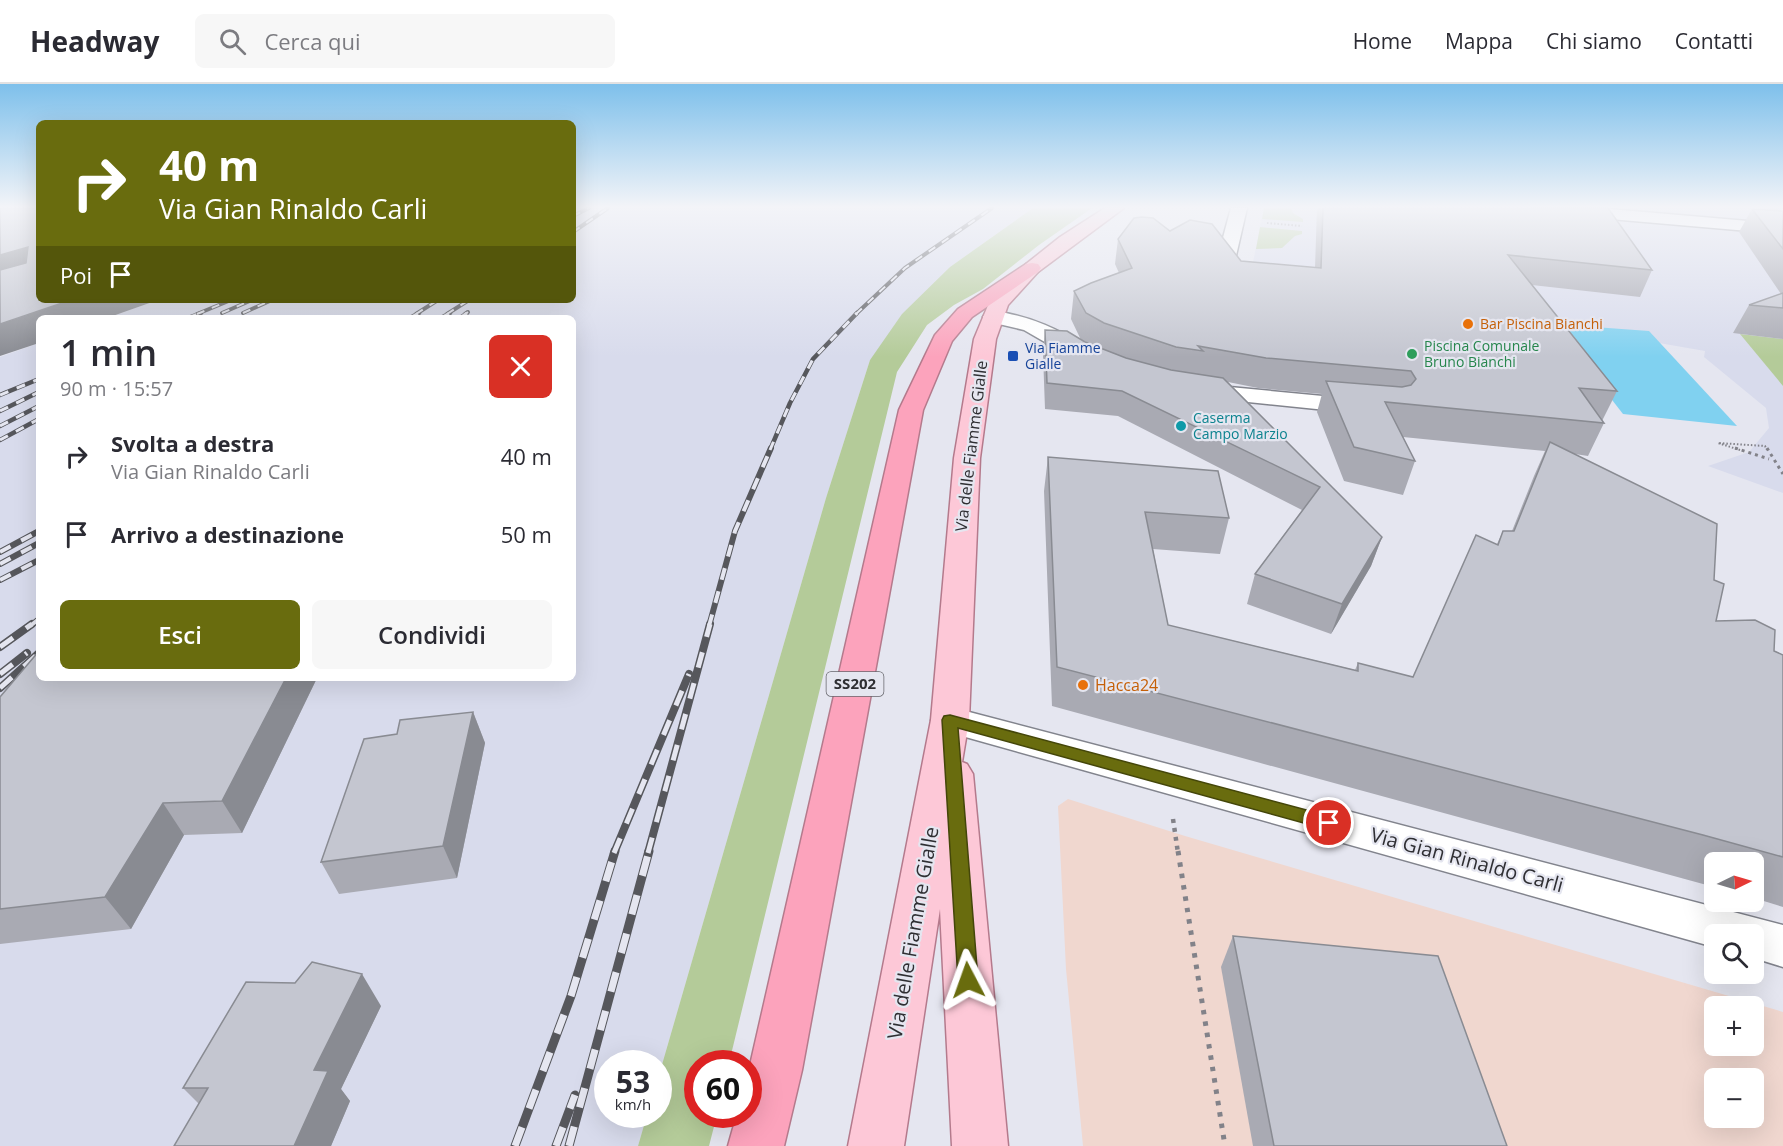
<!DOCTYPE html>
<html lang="it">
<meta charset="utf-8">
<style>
:root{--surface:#fff;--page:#f7f7f7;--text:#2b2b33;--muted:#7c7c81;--line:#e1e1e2;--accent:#696c0e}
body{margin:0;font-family:"Open Sans",sans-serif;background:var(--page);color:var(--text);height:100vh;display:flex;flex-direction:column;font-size:22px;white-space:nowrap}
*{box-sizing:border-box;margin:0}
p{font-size:20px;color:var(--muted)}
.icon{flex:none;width:33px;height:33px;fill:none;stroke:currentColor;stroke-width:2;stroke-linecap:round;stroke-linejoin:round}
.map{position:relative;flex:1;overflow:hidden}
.details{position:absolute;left:36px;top:231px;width:540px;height:366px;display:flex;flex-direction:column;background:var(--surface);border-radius:9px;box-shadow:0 6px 24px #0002}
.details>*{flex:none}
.banner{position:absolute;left:36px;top:36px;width:540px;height:183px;border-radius:9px;box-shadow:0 6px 24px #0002;background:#696c0e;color:#fff;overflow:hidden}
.needle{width:39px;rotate:85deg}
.fabs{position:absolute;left:1704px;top:768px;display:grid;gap:12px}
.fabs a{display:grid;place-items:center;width:60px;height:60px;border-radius:9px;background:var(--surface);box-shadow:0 6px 24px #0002;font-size:30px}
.speed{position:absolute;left:594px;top:966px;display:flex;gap:12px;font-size:30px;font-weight:700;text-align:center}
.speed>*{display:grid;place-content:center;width:78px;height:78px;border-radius:50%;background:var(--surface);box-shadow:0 6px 24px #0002;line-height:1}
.speed small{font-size:15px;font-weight:400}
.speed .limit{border:9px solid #d22;background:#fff;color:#111}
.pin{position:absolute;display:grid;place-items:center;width:51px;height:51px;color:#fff;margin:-26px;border:3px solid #fff;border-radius:50%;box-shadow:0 2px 6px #0007}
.me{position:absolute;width:66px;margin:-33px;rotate:356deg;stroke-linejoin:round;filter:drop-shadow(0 0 4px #0008)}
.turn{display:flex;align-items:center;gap:21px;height:126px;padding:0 24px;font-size:27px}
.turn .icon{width:78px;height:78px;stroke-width:2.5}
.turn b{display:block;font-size:42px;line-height:51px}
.then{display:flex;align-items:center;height:57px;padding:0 24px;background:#0003;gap:12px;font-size:22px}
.round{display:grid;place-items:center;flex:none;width:63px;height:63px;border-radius:9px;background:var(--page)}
.overview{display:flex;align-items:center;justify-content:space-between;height:102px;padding:0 24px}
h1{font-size:36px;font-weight:600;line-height:45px}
.cta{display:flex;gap:12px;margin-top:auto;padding:12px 24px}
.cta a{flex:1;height:69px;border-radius:9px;background:var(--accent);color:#fff;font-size:24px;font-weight:600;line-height:69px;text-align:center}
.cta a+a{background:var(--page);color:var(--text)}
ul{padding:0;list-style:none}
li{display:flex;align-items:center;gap:18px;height:78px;padding:0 24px}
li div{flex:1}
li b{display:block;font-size:22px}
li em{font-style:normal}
header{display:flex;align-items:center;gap:36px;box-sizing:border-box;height:84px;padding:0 30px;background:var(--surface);border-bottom:2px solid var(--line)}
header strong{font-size:28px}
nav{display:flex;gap:33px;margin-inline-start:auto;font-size:21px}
.search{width:420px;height:54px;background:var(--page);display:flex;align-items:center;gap:15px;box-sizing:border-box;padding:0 21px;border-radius:9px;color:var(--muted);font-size:22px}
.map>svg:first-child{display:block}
</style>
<header>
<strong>Headway</strong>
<div class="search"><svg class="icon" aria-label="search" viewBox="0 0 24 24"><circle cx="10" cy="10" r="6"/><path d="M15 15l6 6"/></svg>Cerca qui</div>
<nav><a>Home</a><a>Mappa</a><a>Chi siamo</a><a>Contatti</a></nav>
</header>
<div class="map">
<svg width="1783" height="1062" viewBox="0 0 1783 1062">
<rect width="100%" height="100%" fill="#e5e6f0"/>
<g fill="#d8dbec">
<polygon points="573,124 1033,124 950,183 870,276 826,414 659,991 658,980 608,980 608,1030 647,1031 638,1062 0,1062 0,273 39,259 39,594 573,594 573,234 107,234 158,216 573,216"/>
<polygon points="1264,124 1483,124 1783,151 1783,409 1708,382 1749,368 1769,344 1766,324 1704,273 1705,267 1251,188"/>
<polygon points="1602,124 1783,124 1783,135 1773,139"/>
</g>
<path fill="#f0d7cf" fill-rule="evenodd" d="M 1068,715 L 1185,752 L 1783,928 L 1783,1062 L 1083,1062 L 1066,885 L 1058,722 ZM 1714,922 L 1754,922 L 1754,962 L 1714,962 ZM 1714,994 L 1754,994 L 1754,1034 L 1714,1034 Z"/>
<g fill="#b4cb99">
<polygon points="1033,124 1092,124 1039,161 983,205 954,221 927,241 897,288 729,979 698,980 698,1030 717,1031 709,1062 638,1062 647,1031 658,1030 659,991 826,414 870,276 902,230 950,183"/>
<polygon points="1264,124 1291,124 1293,129 1303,135 1303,138 1262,135"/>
<polygon points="1260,143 1302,147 1302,150 1295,152 1282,164 1256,165"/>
<polygon points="1740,250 1783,255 1783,302"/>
</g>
<polygon fill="#80d1f0" points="1553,240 1649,247 1737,342 1623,330"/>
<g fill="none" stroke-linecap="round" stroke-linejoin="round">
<defs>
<g id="minor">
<polygon points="1231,124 1247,124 1235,176 1232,180 1220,180 1217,176"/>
<polygon points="1533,124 1598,124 1783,140 1783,150 1541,129"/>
<path d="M 993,227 C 1031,232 1060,246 1092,266 L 1095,271 L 1092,276 L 1084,278 L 1076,276 L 1024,246 L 986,237 L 983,233 L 986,229 Z"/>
<polygon points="1198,300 1365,316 1373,318 1377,323 1373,328 1365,330 1190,312 1186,307 1190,302"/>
<polygon points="950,623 1783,841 1783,883 1754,874 1754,850 1714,850 1714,863 937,645 931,636 937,627"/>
</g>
<polygon id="major" points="1105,124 1124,124 1038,188 1008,221 996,255 980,374 969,636 962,678 967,680 973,690 1008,1062 952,1062 940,825 904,1062 848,1062 931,636 954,374 974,255 989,219 1026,180 1060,153"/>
<polygon id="highway" points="1032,179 1038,180 1041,184 1038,188 972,233 952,257 923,326 802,986 784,1062 728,1062 737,1030 748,1030 748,990 899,326 935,251 958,225 1026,180"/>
</defs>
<use href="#minor" stroke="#82848d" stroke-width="3"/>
<use href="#major" stroke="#b47a8c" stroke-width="3"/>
<use href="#highway" stroke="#b47a8c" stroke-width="3"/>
<g stroke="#828289" stroke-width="2" stroke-dasharray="1.5 2" stroke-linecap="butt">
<polyline points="1267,139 1302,142"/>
<polyline points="1740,366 1718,359 1765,362 1767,366"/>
</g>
<g stroke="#828289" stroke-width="3" stroke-dasharray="3 4" stroke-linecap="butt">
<polyline points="1735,364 1769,375"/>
<polyline points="1767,364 1783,390"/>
</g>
<polyline stroke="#828289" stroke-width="4.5" stroke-dasharray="4 5" stroke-linecap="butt" points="1173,735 1178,769"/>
<polyline stroke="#828289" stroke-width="5" stroke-dasharray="4.5 7" stroke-linecap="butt" points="1178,767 1225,1062"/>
<use href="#minor" fill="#fff" fill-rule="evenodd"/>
<use href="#major" fill="#fdc8d7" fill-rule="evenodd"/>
<use href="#highway" fill="#fca3bc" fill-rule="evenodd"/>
<defs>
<g id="rail-far4">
<polyline points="573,132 589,124"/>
<polyline points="573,148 608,124"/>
<polyline points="222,229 252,216"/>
<polyline points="243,229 272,216"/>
<polyline points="197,230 231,216"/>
<polyline points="416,230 438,216"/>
<polyline points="447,230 469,216"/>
<polyline points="465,230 468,228"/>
<polyline points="856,230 905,184 992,124"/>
</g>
<g id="rail-far3">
<polyline points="188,234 201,229"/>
<polyline points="410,234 419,229"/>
<polyline points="441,234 450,229"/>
<polyline points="460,234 467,229"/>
<polyline points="0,311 39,295"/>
<polyline points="0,327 39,308"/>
<polyline points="0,342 39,322"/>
<polyline points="0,356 39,335"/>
<polyline points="770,366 790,319 813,275 857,229"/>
</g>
<g id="rail-far2">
<polyline points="0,468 39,447"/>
<polyline points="0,480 39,459"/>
<polyline points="0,496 39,476"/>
<polyline points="30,542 39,535"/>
<polyline points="709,542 735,447 771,364"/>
</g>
<g id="rail-far1">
<polyline points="0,563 32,540"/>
<polyline points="0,590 27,569"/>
<polyline points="0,604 39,569"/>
<polyline points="614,769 689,590"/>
<polyline points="648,769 710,540"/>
</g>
<g id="rail">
<polyline points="515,1062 571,912 615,767"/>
<polyline points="556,1062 575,1011"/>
<polyline points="569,1062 649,767"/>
</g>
</defs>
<use href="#rail-far4" stroke="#56575c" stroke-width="4"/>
<use href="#rail-far3" stroke="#56575c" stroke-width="4.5"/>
<use href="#rail-far2" stroke="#56575c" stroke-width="6"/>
<use href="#rail-far1" stroke="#56575c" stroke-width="8"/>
<use href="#rail" stroke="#56575c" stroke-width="9"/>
<use href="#rail-far4" stroke="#e5e6f0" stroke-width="2" stroke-dasharray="8" stroke-linecap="butt"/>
<use href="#rail-far3" stroke="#e5e6f0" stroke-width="3" stroke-dasharray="9" stroke-linecap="butt"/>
<use href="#rail-far2" stroke="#e5e6f0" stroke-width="4" stroke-dasharray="12" stroke-linecap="butt"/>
<use href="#rail-far1" stroke="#e5e6f0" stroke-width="5" stroke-dasharray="16" stroke-linecap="butt"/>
<use href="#rail" stroke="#e5e6f0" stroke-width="7" stroke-dasharray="20" stroke-linecap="butt"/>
</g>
<g fill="#a9aab3">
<polygon points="1317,124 1608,124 1652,186 1640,213 1532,201 1617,307 1602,337 1604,339 1588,372 1575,370 1714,496 1716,537 1783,571 1783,823 1754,814 1754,778 1714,778 1714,803 1052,622 1044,407 1048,373 1229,434 1220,470 1153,465 1168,541 1355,586 1358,579 1413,593 1497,460 1503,447 1512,447 1534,392 1545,367 1403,353 1415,377 1403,411 1344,397 1317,328 1322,310 1258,304 1228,298 1382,453 1371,482 1331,550 1247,520 1255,490 1302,426 1118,332 1045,325 1043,270 1045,246 1081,256 1071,235 1074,207 1119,189 1115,180 1118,155 1170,147 1241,177 1315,184"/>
<polygon points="1752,125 1783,127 1783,255 1733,249 1749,221 1781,210 1739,148"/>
<polygon points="39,594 317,594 242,749 184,751 131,845 0,860 0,613"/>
<polygon points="473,628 485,659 457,794 339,810 321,778 397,650"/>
<polygon points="1233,852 1507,1062 1253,1062 1221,883"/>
<polygon points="381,922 341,1005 350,1017 331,1062 174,1062 199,1020 183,1004"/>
</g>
<g fill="#898b92">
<polygon points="28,163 39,185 0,199 0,171"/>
<polygon points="71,216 158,216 107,234 39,234 39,259 0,272 0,240"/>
<polygon points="1382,453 1371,482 1331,550 1342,520"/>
<polygon points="286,594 317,594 242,749 222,717"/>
<polygon points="473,628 485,659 457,794 443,762"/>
<polygon points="163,719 184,751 131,845 105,813"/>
<polygon points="362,890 381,922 341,1005 350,1017 331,1062 294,1062 314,986"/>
</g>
<g fill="#c4c6d0" stroke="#898b92" stroke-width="1.5">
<polygon points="0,124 39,124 39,216 71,216 0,240 0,186 26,179 28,163 0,171"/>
<polygon points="1323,124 1608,124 1652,186 1508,171 1617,307 1579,304 1604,339 1385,318 1415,377 1354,363 1326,297 1402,303 1411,301 1416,295 1411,287 1266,274 1198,262 1203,267 1176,263 1104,239 1086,229 1074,207 1091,199 1132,184 1118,155 1134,134 1142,133 1153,134 1170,147 1190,136 1212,140 1241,177 1321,184"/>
<polygon points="1752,125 1783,127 1783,165"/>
<polygon points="1783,209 1783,224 1749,221"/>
<polygon points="1045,246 1067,247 1085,258 1126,274 1171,286 1223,294 1382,453 1342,520 1255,490 1320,403 1122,307 1047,299"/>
<polygon points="1550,358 1717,440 1714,496 1724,500 1716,537 1755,536 1775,546 1774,567 1783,571 1783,773 1703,751 1057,583 1048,373 1218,387 1229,434 1145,428 1168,541 1358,587 1358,579 1413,593 1476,451 1498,461 1503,447 1514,447"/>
<polygon points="39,567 39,594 286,594 222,717 163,719 105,813 0,825 0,613"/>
<polygon points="473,628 443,762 321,778 364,655 397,650 400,636"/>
<polygon points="1233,852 1438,872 1507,1062 1274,1062"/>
<polygon points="312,878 362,890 314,986 328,987 294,1062 174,1062 208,1004 183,1004 246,898 295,899"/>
</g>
<linearGradient id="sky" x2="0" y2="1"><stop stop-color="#7ec0eb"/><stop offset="0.45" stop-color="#f3f4f8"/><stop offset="1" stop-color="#f3f4f8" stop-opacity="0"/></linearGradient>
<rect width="1783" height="273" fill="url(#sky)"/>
<polygon fill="#696c0e" stroke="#444609" stroke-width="1.5" points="950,631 1329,732 1335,734 1338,739 1335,744 1329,746 958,644 978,896 975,903 968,906 961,903 958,896 942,636 944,632"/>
<g fill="#e8710a" stroke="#e5e6f0" stroke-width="2">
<circle cx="1468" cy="240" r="6"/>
<circle cx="1083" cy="601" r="6"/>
</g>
<circle fill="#2e9e5b" stroke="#e5e6f0" stroke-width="2" cx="1412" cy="270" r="6"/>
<rect fill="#1a4fb4" stroke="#e5e6f0" stroke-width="2" x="1007" y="266" width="12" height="12" rx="3"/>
<circle fill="#0f9aa8" stroke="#e5e6f0" stroke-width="2" cx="1181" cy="342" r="6"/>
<g text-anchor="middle" stroke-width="4.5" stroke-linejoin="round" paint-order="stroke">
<g font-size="14" fill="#c56008" stroke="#e5e6f0" text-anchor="start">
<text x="1480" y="245">Bar Piscina Bianchi</text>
</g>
<g font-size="14" fill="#27864d" stroke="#e5e6f0" text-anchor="start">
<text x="1424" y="267">Piscina Comunale<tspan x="1424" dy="16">Bruno Bianchi</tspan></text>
</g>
<g font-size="14" fill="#164399" stroke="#e5e6f0" text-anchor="start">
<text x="1025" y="269">Via Fiamme<tspan x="1025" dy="16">Gialle</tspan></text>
</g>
<g font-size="14" fill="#0d838f" stroke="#e5e6f0" text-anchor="start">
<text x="1193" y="339">Caserma<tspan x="1193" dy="16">Campo Marzio</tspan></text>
</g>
<rect fill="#e5e6f0" stroke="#66666c" stroke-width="1.5" x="826.5" y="588" width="57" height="24" rx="4.5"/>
<g font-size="15" font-weight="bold" fill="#2f2f33">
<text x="855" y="605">SS202</text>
</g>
<g font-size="16" fill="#2f2f33" stroke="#e5e6f0">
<text transform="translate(971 362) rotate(-83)" y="6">Via delle Fiamme Gialle</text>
</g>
<g font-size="16" fill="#c56008" stroke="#e5e6f0" text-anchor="start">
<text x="1095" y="607">Hacca24</text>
</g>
<g font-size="20" fill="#2f2f33" stroke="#e5e6f0">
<text transform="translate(1467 776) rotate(15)" y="7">Via Gian Rinaldo Carli</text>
<text transform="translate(913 849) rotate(-80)" y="7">Via delle Fiamme Gialle</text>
</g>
</g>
</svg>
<div class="fabs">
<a><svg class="needle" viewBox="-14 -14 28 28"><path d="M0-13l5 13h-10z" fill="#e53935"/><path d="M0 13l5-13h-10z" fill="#7c7c81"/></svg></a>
<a><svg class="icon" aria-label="search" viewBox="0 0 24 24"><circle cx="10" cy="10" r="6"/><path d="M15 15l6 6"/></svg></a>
<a>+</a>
<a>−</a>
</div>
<div class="speed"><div>53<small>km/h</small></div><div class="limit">60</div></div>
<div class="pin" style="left:1329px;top:739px;background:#d93025"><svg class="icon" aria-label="arrive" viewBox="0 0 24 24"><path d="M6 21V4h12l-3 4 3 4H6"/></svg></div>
<svg class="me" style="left:968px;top:896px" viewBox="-20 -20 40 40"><path d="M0-17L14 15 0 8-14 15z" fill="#696c0e" stroke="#fff" stroke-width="4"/></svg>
<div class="banner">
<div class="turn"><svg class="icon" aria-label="right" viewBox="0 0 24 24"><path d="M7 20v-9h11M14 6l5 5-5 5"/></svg><div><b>40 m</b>Via Gian Rinaldo Carli</div></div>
<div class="then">Poi<svg class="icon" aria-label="arrive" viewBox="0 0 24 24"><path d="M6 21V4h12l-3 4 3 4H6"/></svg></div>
</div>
<section class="details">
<div class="overview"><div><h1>1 min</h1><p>90 m · 15:57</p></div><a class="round" style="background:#d93025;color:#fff"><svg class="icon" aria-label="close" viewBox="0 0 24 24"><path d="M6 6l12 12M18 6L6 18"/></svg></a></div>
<ul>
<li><svg class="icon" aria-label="right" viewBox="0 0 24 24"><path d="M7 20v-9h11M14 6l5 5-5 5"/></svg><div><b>Svolta a destra</b><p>Via Gian Rinaldo Carli</p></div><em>40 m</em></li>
<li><svg class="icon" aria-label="arrive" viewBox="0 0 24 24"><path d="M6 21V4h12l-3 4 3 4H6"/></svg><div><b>Arrivo a destinazione</b></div><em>50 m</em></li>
</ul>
<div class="cta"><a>Esci</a><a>Condividi</a></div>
</section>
</div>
